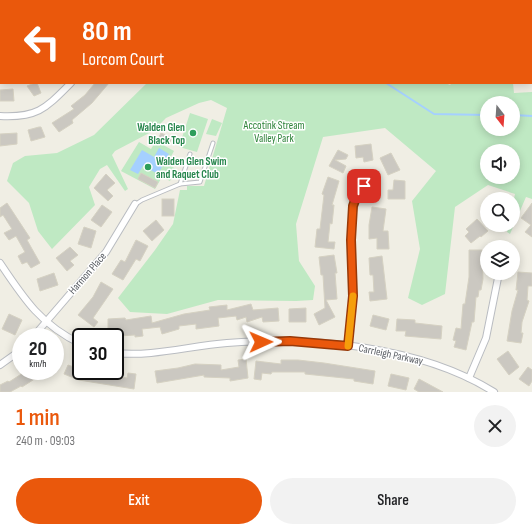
<!DOCTYPE html>
<meta charset="utf-8">
<style>
:root{--surface:#fff;--page:#f2f2f2;--text:#202124;--muted:#757577;--accent:#ea580c}
body{margin:0;font-family:"Sofia Sans Condensed",sans-serif;background:var(--page);color:var(--text);height:100vh;display:flex;flex-direction:column;font-size:15px;white-space:nowrap}
*{box-sizing:border-box;margin:0}
p{font-size:13px;color:var(--muted)}
.icon{flex:none;width:22px;height:22px;fill:none;stroke:currentColor;stroke-width:2;stroke-linecap:round;stroke-linejoin:round}
.map{position:relative;height:392px;overflow:hidden}
.drawer{display:flex;flex-direction:column;background:var(--surface);flex:1}
.drawer>*{flex:none}
.top-card{position:absolute;left:0px;top:0px;width:532px;height:84px;box-shadow:0 2px 10px #0003;background:#ea580c;color:#fff;overflow:hidden}
.needle{width:26px;rotate:163deg}
.tools{position:absolute;left:480px;top:96px;display:grid;gap:8px}
.tools a{display:grid;place-items:center;width:40px;height:40px;border-radius:50%;background:var(--surface);box-shadow:0 2px 10px #0003;font-size:20px}
.speed{position:absolute;left:12px;top:328px;display:flex;gap:8px;font-size:20px;font-weight:700;text-align:center}
.speed>*{display:grid;place-content:center;width:52px;height:52px;border-radius:50%;background:var(--surface);box-shadow:0 2px 10px #0003;line-height:1}
.speed small{font-size:10px;font-weight:400}
.speed .limit{border:2px solid #111;border-radius:6px;background:#fff;color:#111}
.pin{position:absolute;display:grid;place-items:center;width:34px;height:34px;color:#fff;margin:-17px;border-radius:8px;box-shadow:0 2px 6px #0006}
.me{position:absolute;width:44px;margin:-22px;rotate:89deg;stroke-linejoin:round;filter:drop-shadow(0 0 3px #0008)}
.turn{display:flex;align-items:center;gap:14px;height:84px;padding:0 16px;font-size:18px}
.turn .icon{width:52px;height:52px;stroke-width:2.5}
.turn b{display:block;font-size:28px;line-height:34px}
.round{display:grid;place-items:center;flex:none;width:42px;height:42px;border-radius:21px;background:var(--page)}
.headline{display:flex;align-items:center;justify-content:space-between;height:68px;padding:0 16px}
h1{font-size:24px;font-weight:600;line-height:30px;color:var(--accent)}
.cta{display:flex;gap:8px;margin-top:auto;padding:8px 16px}
.cta a{flex:1;height:46px;border-radius:24px;background:var(--accent);color:#fff;font-size:16px;font-weight:600;line-height:46px;text-align:center}
.cta a+a{background:var(--page);color:var(--text)}
.map>svg:first-child{display:block}
</style>
<div class="map">
<svg width="532" height="392" viewBox="0 0 532 392">
<rect width="100%" height="100%" fill="#f0eee4"/>
<g fill="#bfe9c3" fill-rule="evenodd">
<polygon points="0,0 102,0 1,1 1,72"/>
<polygon points="185,0 325,0 327,1 184,1"/>
<path d="M 147,83 L 445,83 L 450,85 L 452,83 L 513,83 L 514,93 L 532,92 L 532,199 L 526,197 L 510,234 L 507,232 L 508,225 L 513,225 L 513,203 L 515,194 L 488,185 L 455,207 L 445,294 L 422,305 L 408,298 L 420,249 L 412,201 L 436,171 L 385,128 L 323,137 L 296,224 L 299,261 L 315,286 L 313,300 L 296,301 L 218,300 L 167,314 L 130,312 L 118,298 L 155,250 L 173,224 L 180,190 L 187,190 L 187,186 L 204,186 L 227,108 L 211,100 L 199,103 L 166,118 L 153,131 L 115,151 L 112,155 L 128,189 L 125,191 L 107,165 L 100,169 L 89,187 L 95,205 L 52,249 L 38,231 L 29,203 L 7,181 L 13,163 L 25,156 L 57,153 L 94,135 ZM 487,103 L 513,103 L 513,129 L 487,129 ZM 487,151 L 513,151 L 513,177 L 487,177 Z"/>
<polygon points="190,113 208,119 197,152 179,147"/>
<polygon points="212,119 222,123 216,136 206,134"/>
<polygon points="156,141 174,151 167,164 176,169 170,181 162,177 155,189 121,171 139,142 151,149"/>
</g>
<polygon fill="#a5d0ff" points="159,148 169,154 158,174 143,166 138,174 130,170 142,150 154,157"/>
<g fill="none" stroke-linecap="round" stroke-linejoin="round">
<g stroke="#a5d0ff" stroke-width="2">
<polyline points="234,0 235,1"/>
<polyline points="386,83 434,114 487,115"/>
<polyline points="513,115 532,116"/>
</g>
</g>
<g fill="#cbc8c1" stroke="#d5d1c2">
<polygon points="35,83 37,83 41,93 34,96 27,86"/>
<polygon points="95,83 109,83 92,103 72,120 73,123 59,132 52,123 74,109 71,106 85,95"/>
<polygon points="13,89 14,101 0,101 0,90"/>
<polygon points="39,127 41,127 45,137 31,141 28,130"/>
<polygon points="17,133 17,144 0,146 0,134"/>
<polygon points="161,133 172,138 169,144 158,139"/>
<polygon points="371,144 373,160 364,162 363,157 356,158 355,146"/>
<polygon points="338,150 348,155 346,159 335,160 346,166 343,173 329,166"/>
<polygon points="391,153 400,170 388,175 380,158"/>
<polygon points="141,173 158,182 155,188 138,179"/>
<polygon points="106,174 115,183 107,190 113,196 108,201 94,188"/>
<polygon points="328,177 339,181 332,205 334,205 332,224 330,223 328,242 335,242 334,249 315,247 317,229 320,229 324,195 322,194"/>
<polygon points="394,180 405,181 405,199 388,199 388,190 393,190"/>
<rect x="162" y="199" width="12" height="17"/>
<polygon points="7,203 30,238 27,240 40,263 31,268 27,262 22,264 18,256 25,252 16,236 9,240 4,233 12,229 3,215 0,217 0,208"/>
<polygon points="532,203 532,237 525,232 531,225 521,218"/>
<polygon points="102,205 112,212 101,227 91,220"/>
<polygon points="372,207 386,209 383,231 388,231 389,249 377,249 377,238 369,239 369,225"/>
<polygon points="477,219 488,231 481,237 480,236 471,243 465,236 469,232 466,229"/>
<polygon points="156,220 164,230 152,241 143,231"/>
<polygon points="84,227 96,231 91,248 78,244"/>
<polygon points="136,240 148,246 140,261 136,259 123,280 112,274 121,260 125,262"/>
<polygon points="70,247 78,255 70,261 74,265 67,271 56,258"/>
<polygon points="469,250 482,250 483,279 481,290 479,290 478,297 476,297 474,322 472,322 466,350 454,347 456,341 453,340 456,328 461,329 463,304 465,304 469,277"/>
<polygon points="334,255 337,273 335,273 337,299 326,300 335,317 319,325 314,314 325,308 323,275 321,275 319,257"/>
<polygon points="382,256 387,299 370,301 369,292 374,292 373,275 370,275 369,258"/>
<polygon points="518,272 532,273 532,286 528,286 527,300 529,301 522,322 521,333 523,333 521,343 507,341 512,311 518,290 516,290"/>
<polygon points="54,273 58,285 40,291 37,279"/>
<polygon points="101,282 113,289 93,318 98,322 94,327 78,315 93,297"/>
<polygon points="251,304 253,310 278,308 279,321 263,322 262,317 247,322 246,317 237,320 236,316 218,318 219,326 196,329 196,324 179,326 179,329 162,334 160,327 142,329 143,336 135,337 135,335 118,336 118,331 108,331 108,319 125,318 126,320 151,316 152,323 184,314 210,310 209,307 227,305 227,310"/>
<polygon points="306,308 306,322 289,322 289,309"/>
<polygon points="9,314 22,320 15,335 2,329"/>
<polygon points="373,315 389,319 386,330 370,326"/>
<polygon points="397,319 415,320 415,323 442,326 441,339 405,336 406,331 396,331"/>
<polygon points="508,351 519,367 509,375 497,359"/>
<polygon points="246,359 248,378 230,381 230,378 204,377 204,375 157,383 155,371 178,368 195,364 221,365 221,370 239,367 238,360"/>
<polygon points="281,360 298,360 324,363 375,371 373,384 354,381 354,379 305,374 305,372 272,372 271,374 262,373 261,380 254,379 256,361 281,364"/>
<polygon points="76,362 81,364 81,371 110,371 109,375 127,378 128,373 136,374 134,389 79,380 64,374 68,365 74,367"/>
<polygon points="528,367 532,370 532,381 529,386 519,379"/>
<polygon points="22,371 47,371 22,387 21,386 10,392 0,392 0,385 8,381 9,382 23,373"/>
<polygon points="391,374 409,378 406,390 388,386"/>
<polygon points="419,379 443,392 419,392 414,389"/>
</g>
<g fill="none" stroke-linecap="round" stroke-linejoin="round">
<defs>
<g id="service">
<polyline points="180,184 190,154"/>
<polyline points="136,204 142,200 180,184 200,182 213,143"/>
</g>
<g id="minor">
<polyline points="444,1 445,0"/>
<path d="M 0,116 C 38,118 46,108 71,83"/>
<path d="M 0,263 C 24,299 41,325 81,344"/>
<polyline points="33,337 106,252 135,204"/>
<polyline points="348,346 353,296 351,240 353,206 358,192 364,186"/>
<path d="M 115,353 C 152,357 189,346 227,343 C 311,336 421,346 494,392"/>
<polyline points="0,365 21,350"/>
<polyline points="469,378 486,338 499,273"/>
</g>
</defs>
<use href="#service" stroke="#b9bcc1" stroke-width="5"/>
<use href="#minor" stroke="#b9bcc1" stroke-width="8"/>
<use href="#service" stroke="#fff" stroke-width="3"/>
<use href="#minor" stroke="#fff" stroke-width="6"/>
</g>
<g fill="none" stroke-linecap="round" stroke-linejoin="round">
<defs>
<polyline id="route" points="261,342 290,341 348,346 353,296 351,240 353,206 358,192 364,186"/>
</defs>
<use href="#route" stroke="#983908" stroke-width="10"/>
<use href="#route" stroke="#ea580c" stroke-width="7"/>
<polyline stroke="#f59e0b" stroke-width="7" points="348,346 353,296"/>
</g>
<g fill="#2e9e5b" stroke="#fff" stroke-width="1.5">
<circle cx="193" cy="133" r="4"/>
<circle cx="148" cy="167" r="4"/>
</g>
<g text-anchor="middle" stroke-width="3" stroke-linejoin="round" paint-order="stroke">
<g font-size="11" fill="#2e833a" stroke="#fff">
<text x="274" y="129">Accotink Stream<tspan x="274" dy="13">Valley Park</tspan></text>
</g>
<g font-size="11" font-weight="bold" fill="#27864d" stroke="#fff" text-anchor="end">
<text x="185" y="131">Walden Glen<tspan x="185" dy="13">Black Top</tspan></text>
<text x="156" y="165" text-anchor="start">Walden Glen Swim<tspan x="156" dy="13">and Raquet Club</tspan></text>
</g>
<g font-size="11" fill="#5c6066" stroke="#fff">
<text transform="translate(87 273) rotate(-49)" y="4">Harmon Place</text>
<text transform="translate(391 354) rotate(12)" y="4">Carrleigh Parkway</text>
</g>
</g>
</svg>
<div class="tools">
<a><svg class="needle" viewBox="-14 -14 28 28"><path d="M0-13l5 13h-10z" fill="#e53935"/><path d="M0 13l5-13h-10z" fill="#757577"/></svg></a>
<a><svg class="icon" aria-label="sound" viewBox="0 0 24 24"><path d="M4 9h4l5-4v14l-5-4H4zM17 9q2 3 0 6"/></svg></a>
<a><svg class="icon" aria-label="search" viewBox="0 0 24 24"><circle cx="10" cy="10" r="6"/><path d="M15 15l6 6"/></svg></a>
<a><svg class="icon" aria-label="layers" viewBox="0 0 24 24"><path d="M12 4l9 5-9 5-9-5zM3 14l9 5 9-5"/></svg></a>
</div>
<div class="speed"><div>20<small>km/h</small></div><div class="limit">30</div></div>
<div class="pin" style="left:364px;top:186px;background:#d93025"><svg class="icon" aria-label="arrive" viewBox="0 0 24 24"><path d="M6 21V4h12l-3 4 3 4H6"/></svg></div>
<svg class="me" style="left:261px;top:342px" viewBox="-20 -20 40 40"><path d="M0-17L14 15 0 8-14 15z" fill="#ea580c" stroke="#fff" stroke-width="4"/></svg>
<div class="top-card">
<div class="turn"><svg class="icon" aria-label="left" viewBox="0 0 24 24"><path d="M17 20v-9H6M10 6l-5 5 5 5"/></svg><div><b>80 m</b>Lorcom Court</div></div>
</div>
</div>
<section class="drawer">
<div class="headline"><div><h1>1 min</h1><p>240 m · 09:03</p></div><a class="round"><svg class="icon" aria-label="close" viewBox="0 0 24 24"><path d="M6 6l12 12M18 6L6 18"/></svg></a></div>
<div class="cta"><a>Exit</a><a>Share</a></div>
</section>
